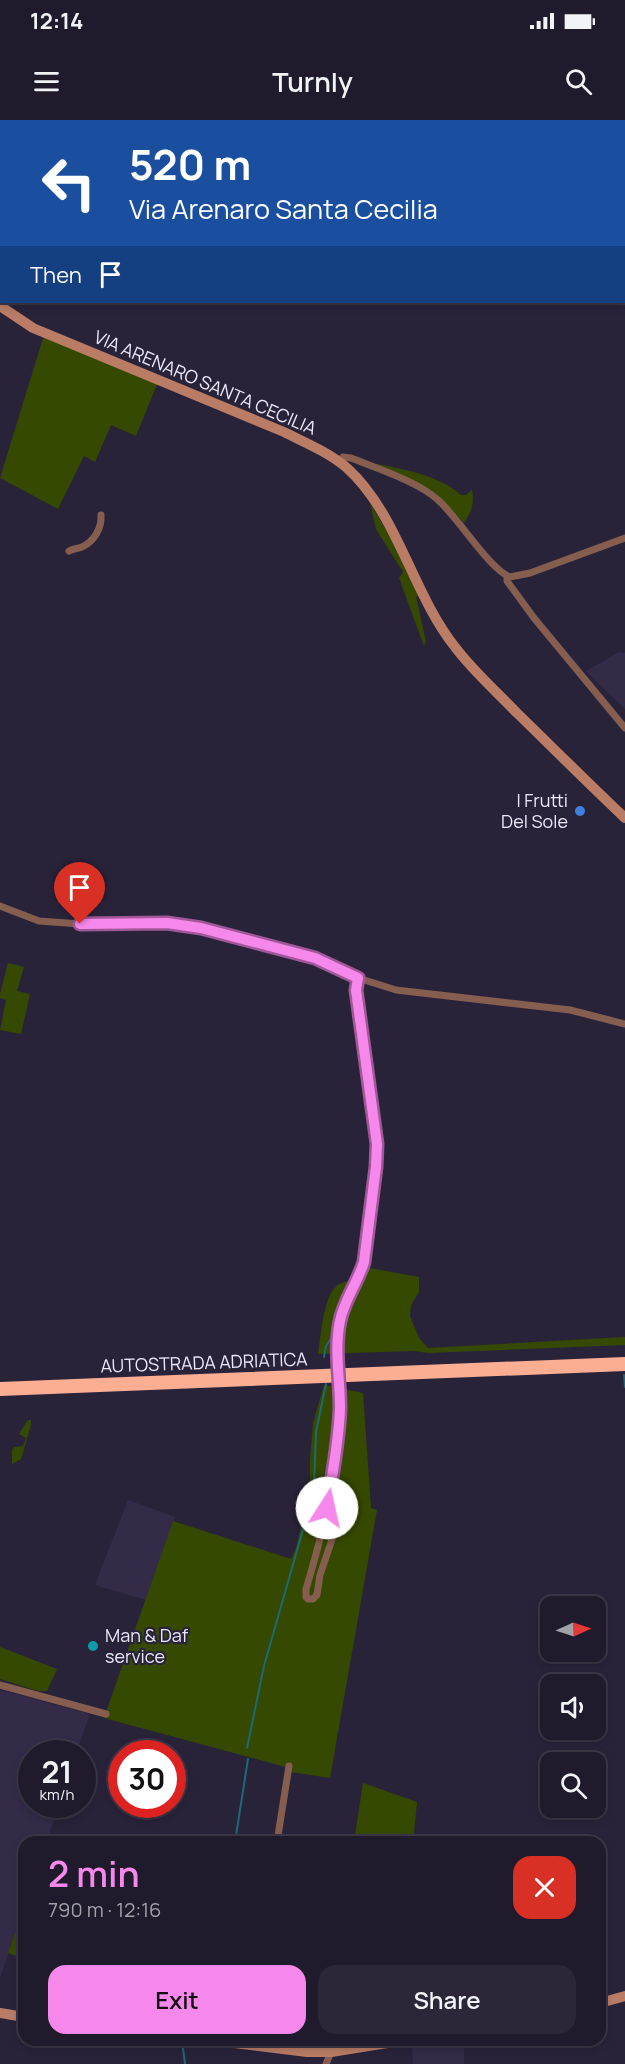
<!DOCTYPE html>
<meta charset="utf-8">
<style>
:root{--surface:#1f1a2c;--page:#2c2738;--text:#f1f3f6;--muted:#a1a1a9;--line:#3c3848;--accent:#f788eb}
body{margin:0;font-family:Manrope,sans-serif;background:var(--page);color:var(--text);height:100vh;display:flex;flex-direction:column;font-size:22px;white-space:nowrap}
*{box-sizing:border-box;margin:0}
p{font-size:20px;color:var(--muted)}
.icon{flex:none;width:33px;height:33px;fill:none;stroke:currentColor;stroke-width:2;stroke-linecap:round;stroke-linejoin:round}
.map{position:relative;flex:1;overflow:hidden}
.drawer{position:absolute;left:18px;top:1716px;width:588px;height:210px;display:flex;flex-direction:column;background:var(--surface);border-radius:18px;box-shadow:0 3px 9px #0003,0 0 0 2px var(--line)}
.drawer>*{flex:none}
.guide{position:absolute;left:0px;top:0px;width:626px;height:183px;box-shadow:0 3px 9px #0003,0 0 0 2px var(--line);background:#1a4fa0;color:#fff;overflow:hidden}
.needle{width:39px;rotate:87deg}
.fabs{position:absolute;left:540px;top:1476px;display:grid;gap:12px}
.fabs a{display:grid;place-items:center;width:66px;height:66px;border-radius:12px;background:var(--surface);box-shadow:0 3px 9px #0003,0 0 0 2px var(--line);font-size:30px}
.speed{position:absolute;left:18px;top:1620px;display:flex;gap:12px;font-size:30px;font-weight:700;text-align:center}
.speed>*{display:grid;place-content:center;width:78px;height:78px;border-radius:50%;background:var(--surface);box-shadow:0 3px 9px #0003,0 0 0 2px var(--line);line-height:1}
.speed small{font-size:15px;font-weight:400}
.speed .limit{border:9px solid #d22;background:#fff;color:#111}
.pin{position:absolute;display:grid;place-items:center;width:51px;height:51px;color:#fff;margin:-62px -26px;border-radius:50% 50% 50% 0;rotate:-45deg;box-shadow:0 0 6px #0007}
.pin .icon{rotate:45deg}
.me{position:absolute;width:66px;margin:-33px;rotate:10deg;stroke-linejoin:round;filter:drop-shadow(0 0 4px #0008)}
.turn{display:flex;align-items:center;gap:21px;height:126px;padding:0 30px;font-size:27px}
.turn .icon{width:78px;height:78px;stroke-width:2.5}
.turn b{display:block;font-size:42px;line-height:51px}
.then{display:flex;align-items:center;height:57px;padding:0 30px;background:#0003;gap:12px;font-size:22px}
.round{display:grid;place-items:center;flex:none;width:63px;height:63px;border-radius:18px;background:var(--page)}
.overview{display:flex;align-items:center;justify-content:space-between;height:102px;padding:0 30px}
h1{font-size:36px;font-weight:600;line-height:45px;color:var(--accent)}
.primary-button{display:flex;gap:12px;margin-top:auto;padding:12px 30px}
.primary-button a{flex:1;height:69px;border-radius:18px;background:var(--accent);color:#111;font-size:24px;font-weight:600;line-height:69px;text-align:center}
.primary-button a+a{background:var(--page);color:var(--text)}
.status{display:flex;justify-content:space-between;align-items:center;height:42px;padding:0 30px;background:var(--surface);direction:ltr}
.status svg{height:16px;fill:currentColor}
header{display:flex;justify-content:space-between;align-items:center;height:78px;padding:0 30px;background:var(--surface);font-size:27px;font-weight:600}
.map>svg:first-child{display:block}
</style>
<div class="status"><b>12:14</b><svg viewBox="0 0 49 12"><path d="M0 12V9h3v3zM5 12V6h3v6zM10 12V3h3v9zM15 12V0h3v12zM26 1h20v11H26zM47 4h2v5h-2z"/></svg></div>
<header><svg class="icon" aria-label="menu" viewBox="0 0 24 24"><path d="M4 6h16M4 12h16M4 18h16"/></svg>Turnly<svg class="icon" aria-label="search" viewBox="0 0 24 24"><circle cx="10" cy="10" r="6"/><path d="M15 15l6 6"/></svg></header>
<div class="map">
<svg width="625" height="1944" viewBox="0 0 625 1944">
<rect width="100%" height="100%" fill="#29233a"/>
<g fill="#332b48">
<polygon points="619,532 625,533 625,589 586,551"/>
<polygon points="128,1380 175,1397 146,1480 95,1465"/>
<polygon points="0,1570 90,1594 76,1633 32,1634 32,1684 59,1685 46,1722 24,1722 24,1788 0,1858"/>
<polygon points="434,1920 464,1920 464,1944 413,1944 412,1924"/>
</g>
<g fill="#364900">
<polygon points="44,215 158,262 136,316 111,305 95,342 84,336 58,389 0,358"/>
<path d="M 373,343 C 402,349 439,355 461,375 L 466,375 L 472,370 C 475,383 471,392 464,403 C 435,369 413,360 373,343 Z"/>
<polygon points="370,383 389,415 419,477 416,476 426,522 424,526 399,458 403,452 376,409"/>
<polygon points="8,843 24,847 17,871 30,874 21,914 0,910 6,880 0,878 0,874"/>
<path d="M 364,1147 L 419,1157 L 419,1172 L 411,1185 L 410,1196 L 419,1218 L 428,1228 L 625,1217 L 625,1225 L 428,1233 L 414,1231 L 318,1234 C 321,1217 323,1175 338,1165 C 352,1157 355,1166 364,1147 Z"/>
<polygon points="324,1265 363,1273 371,1388 377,1390 330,1658 291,1652 286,1647 104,1598 173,1401 291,1439 296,1428 310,1369 310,1340 313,1303"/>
<polygon points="28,1300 31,1300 31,1305 21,1339 12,1344 12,1330 14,1327 23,1326 26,1318 19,1314"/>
<polygon points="0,1527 57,1549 47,1571 38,1571 0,1559"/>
<polygon points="363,1663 417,1682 413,1722 354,1722"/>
<polygon points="24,1788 24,1839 8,1833"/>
</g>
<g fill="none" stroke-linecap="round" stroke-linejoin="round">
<g stroke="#1b6a76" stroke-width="2">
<polyline points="324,1237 326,1226 333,1215 335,1197 343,1173"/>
<polyline points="624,1255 625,1267"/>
<polyline points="247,1628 264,1546 308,1392 314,1364 316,1312 326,1264"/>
<polyline points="235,1722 248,1639"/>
<polyline points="182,1920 185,1944"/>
</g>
<g stroke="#855e50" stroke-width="7">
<path d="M 339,342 L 343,337 L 351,338 C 376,348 419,362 438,380 C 458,397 489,449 510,457 L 530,453 L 625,418"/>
<path d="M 69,431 C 74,428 77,429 82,427 C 95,421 102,407 101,395"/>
<polyline points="507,456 507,461 534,498 625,608"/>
<polyline points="0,786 39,801 80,804 167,803 201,808 315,838 358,858 396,870 570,890 625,904"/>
<path d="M 337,1227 C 336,1190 355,1174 364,1142 L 376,1047 L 377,1024 L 356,870 L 358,858"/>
<path d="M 339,1274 C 341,1340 325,1406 306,1469 L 306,1477 L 308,1479 L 313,1479 L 317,1475 L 320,1455 L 343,1387"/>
<polyline points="0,1565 106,1594"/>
<polyline points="277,1722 289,1646"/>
<polyline points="326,1944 331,1932"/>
</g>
<g stroke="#ba7c65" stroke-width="10">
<path d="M 0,186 L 33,208 L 284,312 C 306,323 328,332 347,348 C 398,394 412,473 455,527 C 473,551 496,571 517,593 C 553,628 588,663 625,698"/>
<polyline points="600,1883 625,1876"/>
<polyline points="0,1893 24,1897"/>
<polyline points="210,1920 307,1932 331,1932 406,1920"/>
</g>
<polyline stroke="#fcae92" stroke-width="14" points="0,1269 625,1244"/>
<polyline stroke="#855e50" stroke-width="7" points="337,1227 339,1274"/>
</g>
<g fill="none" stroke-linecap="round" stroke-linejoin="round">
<defs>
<path id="route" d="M 80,804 L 167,803 L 201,808 L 315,838 L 358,858 L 356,870 L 377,1024 L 376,1047 L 364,1142 C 358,1162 344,1180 340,1201 C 334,1229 340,1259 340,1288 C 339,1322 332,1355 327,1388"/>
</defs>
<use href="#route" stroke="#a15899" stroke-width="15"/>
<use href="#route" stroke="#f788eb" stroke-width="10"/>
</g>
<circle fill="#3f7fe0" stroke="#29233a" stroke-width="2" cx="580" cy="691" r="6"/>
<circle fill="#0f9aa8" stroke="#29233a" stroke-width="2" cx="93" cy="1526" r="6"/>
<g text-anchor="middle" stroke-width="4.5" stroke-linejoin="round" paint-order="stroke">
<g font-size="18" fill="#eae7f7" stroke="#29233a">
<text transform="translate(205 263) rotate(23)" y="6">VIA ARENARO SANTA CECILIA</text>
<text transform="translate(204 1243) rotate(-2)" y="6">AUTOSTRADA ADRIATICA</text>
</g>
<g font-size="18" fill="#eae7f7" stroke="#29233a" text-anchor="end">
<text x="568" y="687">I Frutti<tspan x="568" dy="21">Del Sole</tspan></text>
<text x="105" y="1522" text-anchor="start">Man &amp; Daf<tspan x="105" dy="21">service</tspan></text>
</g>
</g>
</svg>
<div class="fabs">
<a><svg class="needle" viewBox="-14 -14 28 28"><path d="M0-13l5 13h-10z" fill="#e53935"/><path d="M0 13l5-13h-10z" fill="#a1a1a9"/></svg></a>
<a><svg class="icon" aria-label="sound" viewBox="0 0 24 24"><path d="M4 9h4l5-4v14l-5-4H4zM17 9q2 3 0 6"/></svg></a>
<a><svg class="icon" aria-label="search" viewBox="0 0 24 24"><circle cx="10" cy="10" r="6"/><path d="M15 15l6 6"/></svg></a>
</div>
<div class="speed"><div>21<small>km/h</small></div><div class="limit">30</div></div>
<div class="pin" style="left:80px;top:804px;background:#d93025"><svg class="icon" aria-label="arrive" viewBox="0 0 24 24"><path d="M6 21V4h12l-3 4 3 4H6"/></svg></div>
<svg class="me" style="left:327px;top:1388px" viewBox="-20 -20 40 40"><circle r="19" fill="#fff"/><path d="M0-13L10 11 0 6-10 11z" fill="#f788eb"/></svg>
<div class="guide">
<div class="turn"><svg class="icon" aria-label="left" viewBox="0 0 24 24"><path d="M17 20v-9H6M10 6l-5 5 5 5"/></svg><div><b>520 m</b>Via Arenaro Santa Cecilia</div></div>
<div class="then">Then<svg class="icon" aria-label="arrive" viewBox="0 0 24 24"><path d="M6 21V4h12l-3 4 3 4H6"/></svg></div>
</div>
<section class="drawer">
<div class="overview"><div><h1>2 min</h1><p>790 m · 12:16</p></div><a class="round" style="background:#d93025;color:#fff"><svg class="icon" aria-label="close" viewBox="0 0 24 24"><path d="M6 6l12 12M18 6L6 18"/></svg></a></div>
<div class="primary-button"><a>Exit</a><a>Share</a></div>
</section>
</div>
